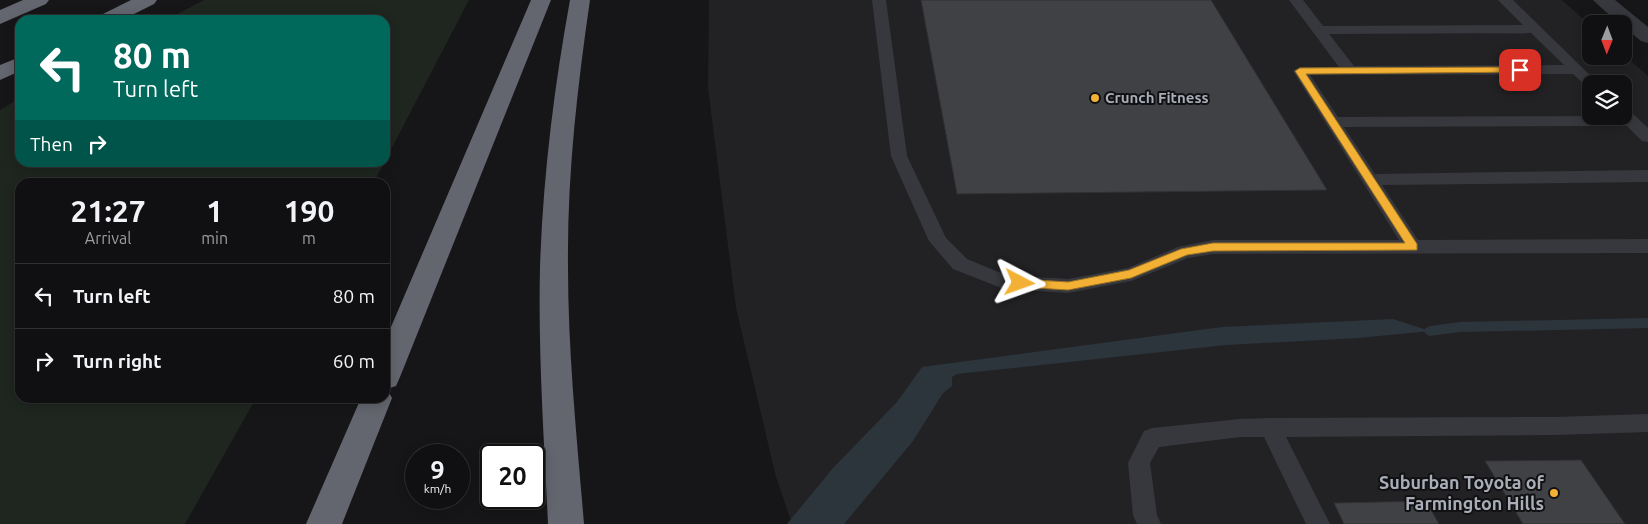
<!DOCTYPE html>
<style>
:root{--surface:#101012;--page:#1e1e20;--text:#f1f3f6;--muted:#9c9d9f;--line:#303032}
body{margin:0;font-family:Ubuntu,sans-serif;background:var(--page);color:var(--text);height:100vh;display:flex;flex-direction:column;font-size:19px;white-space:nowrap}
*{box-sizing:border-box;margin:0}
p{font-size:16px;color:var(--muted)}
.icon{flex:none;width:28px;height:28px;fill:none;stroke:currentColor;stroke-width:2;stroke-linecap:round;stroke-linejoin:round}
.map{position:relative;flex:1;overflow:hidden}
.sheet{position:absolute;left:15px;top:178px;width:375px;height:225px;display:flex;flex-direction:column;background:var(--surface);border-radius:15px;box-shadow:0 2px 12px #0003,0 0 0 1px var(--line)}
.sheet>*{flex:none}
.guide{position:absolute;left:15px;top:15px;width:375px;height:152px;border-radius:15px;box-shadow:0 2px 12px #0003,0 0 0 1px var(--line);background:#00695c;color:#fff;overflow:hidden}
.needle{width:32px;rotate:181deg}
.buttons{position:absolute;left:1582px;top:15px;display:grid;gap:10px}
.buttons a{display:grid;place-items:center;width:50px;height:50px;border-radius:10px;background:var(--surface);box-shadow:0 2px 12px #0003,0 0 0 1px var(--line);font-size:25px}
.speed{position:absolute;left:405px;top:444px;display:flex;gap:10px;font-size:25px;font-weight:700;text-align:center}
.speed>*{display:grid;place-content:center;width:65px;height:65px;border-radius:50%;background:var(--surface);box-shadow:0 2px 12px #0003,0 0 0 1px var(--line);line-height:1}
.speed small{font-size:12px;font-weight:400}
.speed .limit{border:2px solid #111;border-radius:8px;background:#fff;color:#111}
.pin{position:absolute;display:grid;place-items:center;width:42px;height:42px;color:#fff;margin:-21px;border-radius:10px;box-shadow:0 2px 8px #0006}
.me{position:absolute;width:55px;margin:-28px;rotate:94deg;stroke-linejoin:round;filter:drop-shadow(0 0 4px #0008)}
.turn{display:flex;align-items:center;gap:18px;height:105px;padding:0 15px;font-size:22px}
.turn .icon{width:65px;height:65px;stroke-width:2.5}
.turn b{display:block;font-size:35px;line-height:42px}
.then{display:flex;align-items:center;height:48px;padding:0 15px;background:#0003;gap:10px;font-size:19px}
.eta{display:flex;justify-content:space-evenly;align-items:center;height:85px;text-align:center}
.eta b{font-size:30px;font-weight:700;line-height:35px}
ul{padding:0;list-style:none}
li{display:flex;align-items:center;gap:15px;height:65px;padding:0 15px;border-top:1px solid var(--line)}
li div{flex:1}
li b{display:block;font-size:19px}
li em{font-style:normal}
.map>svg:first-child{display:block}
</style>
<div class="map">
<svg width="1648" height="524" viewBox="0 0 1648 524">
<rect width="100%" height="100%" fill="#161618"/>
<path fill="#222225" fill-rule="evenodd" d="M 709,0 L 1562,0 L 1591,26 L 1591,56 L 1624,55 L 1648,76 L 1648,524 L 792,524 L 776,477 L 736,308 L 708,88 ZM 1591,84 L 1624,84 L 1624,116 L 1591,116 Z"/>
<g fill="#1e261f">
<polygon points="204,0 469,0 385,161 385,20 166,20"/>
<polygon points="20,98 20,162 384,163 374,182 20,182 20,398 256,398 185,524 0,524 0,110"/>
</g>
<polygon fill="#2c353c" points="1393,319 1430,331 1358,338 1226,345 957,374 952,377 952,386 943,393 913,441 844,524 787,524 833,468 897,402 922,367 1222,327"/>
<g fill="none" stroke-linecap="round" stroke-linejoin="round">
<polygon fill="#2c353c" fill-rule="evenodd" points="1648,318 1648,328 1460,332 1430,336 1426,334 1424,331 1426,328 1430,326 1460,322"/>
</g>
<g fill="#404145" stroke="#303034">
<polygon points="921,0 1211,0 1327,190 957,194"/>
<polygon points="1581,460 1625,524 1523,524 1485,461"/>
<polygon points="1426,501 1439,524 1344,524 1334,503"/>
</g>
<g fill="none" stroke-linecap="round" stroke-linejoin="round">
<g fill="#37383d" fill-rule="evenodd">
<path d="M 872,0 L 886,0 L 907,156 L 946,238 L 967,259 L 1006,275 L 1068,279 L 1128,268 L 1178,247 L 1213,240 L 1399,240 L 1293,71 L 1300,67 L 1339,67 L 1289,0 L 1303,0 L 1323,26 L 1523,25 L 1498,0 L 1513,0 L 1599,84 L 1591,84 L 1591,88 L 1587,87 L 1573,74 L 1310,75 L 1338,117 L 1624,116 L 1624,109 L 1630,111 L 1648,128 L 1648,142 L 1642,141 L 1627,126 L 1344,127 L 1375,174 L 1648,170 L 1648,182 L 1382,185 L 1418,240 L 1648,239 L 1648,253 L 1213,254 L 1188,258 L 1131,281 L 1068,293 L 1004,289 L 953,269 L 929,241 L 891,156 ZM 1531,33 L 1564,65 L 1354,66 L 1329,34 Z"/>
<polygon points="1648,414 1648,432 1555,435 1286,437 1330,524 1306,524 1264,437 1240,437 1159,447 1150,463 1157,515 1161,524 1137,524 1133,515 1128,463 1144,431 1152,428 1240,419 1270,418 1555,417"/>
</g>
<polygon fill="#37383d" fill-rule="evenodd" points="1593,0 1615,0 1648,27 1648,43 1641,41 1624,27 1624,24 1619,24"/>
<g fill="#63666e" fill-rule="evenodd">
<polygon points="23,0 49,0 46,4 0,24 0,10"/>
<polygon points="131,0 157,0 154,4 122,20 96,20 99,16"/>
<polygon points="531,0 551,0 400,377 396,386 387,389 392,398 342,524 306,524 361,398 385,398 385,341"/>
<path d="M 570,0 L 590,0 C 577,89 567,178 568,267 C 568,353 577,439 584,524 L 548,524 C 544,438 538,353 540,267 C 543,177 554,88 570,0 Z"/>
<polygon points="20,57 20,71 0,80 0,65"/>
</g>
</g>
<polygon fill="#f2b134" stroke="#9d7322" points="1520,67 1525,70 1524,72 1306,74 1417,244 1417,250 1213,251 1187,255 1131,278 1068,290 1020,287 1014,283 1020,279 1068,282 1129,270 1181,249 1213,243 1405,243 1295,71 1300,68"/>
<g fill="#f2b134" stroke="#111113" stroke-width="2">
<circle cx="1095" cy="98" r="5"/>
<circle cx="1554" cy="493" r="5"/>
</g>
<g text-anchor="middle" stroke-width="4" stroke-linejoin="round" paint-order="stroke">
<g font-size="15" font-weight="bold" fill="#a8adb8" stroke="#111113" text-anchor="start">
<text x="1105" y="103">Crunch Fitness</text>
</g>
<g font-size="18" font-weight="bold" fill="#a8adb8" stroke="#111113" text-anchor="end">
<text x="1544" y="489">Suburban Toyota of<tspan x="1544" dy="21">Farmington Hills</tspan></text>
</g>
</g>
</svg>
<div class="buttons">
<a><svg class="needle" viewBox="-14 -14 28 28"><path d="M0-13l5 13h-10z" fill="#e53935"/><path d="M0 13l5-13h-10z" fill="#9c9d9f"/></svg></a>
<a><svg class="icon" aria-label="layers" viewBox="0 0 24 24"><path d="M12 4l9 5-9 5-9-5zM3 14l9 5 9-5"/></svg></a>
</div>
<div class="speed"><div>9<small>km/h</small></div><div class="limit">20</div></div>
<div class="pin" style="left:1520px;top:70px;background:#d93025"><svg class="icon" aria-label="arrive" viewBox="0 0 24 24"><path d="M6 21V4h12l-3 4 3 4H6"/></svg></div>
<svg class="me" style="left:1020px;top:283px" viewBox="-20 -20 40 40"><path d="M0-17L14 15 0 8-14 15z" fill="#f2b134" stroke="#fff" stroke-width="4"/></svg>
<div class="guide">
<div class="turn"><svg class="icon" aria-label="left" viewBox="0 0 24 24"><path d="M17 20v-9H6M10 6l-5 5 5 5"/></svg><div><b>80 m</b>Turn left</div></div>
<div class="then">Then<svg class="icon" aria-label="right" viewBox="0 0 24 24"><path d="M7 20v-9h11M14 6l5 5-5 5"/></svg></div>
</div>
<section class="sheet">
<div class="eta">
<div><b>21:27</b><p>Arrival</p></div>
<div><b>1</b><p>min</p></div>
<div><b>190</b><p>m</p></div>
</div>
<ul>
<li><svg class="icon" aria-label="left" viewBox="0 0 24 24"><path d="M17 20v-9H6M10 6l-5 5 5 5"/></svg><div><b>Turn left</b></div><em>80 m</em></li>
<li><svg class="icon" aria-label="right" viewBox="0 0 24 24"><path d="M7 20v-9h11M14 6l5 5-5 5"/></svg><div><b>Turn right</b></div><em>60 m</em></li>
</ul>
</section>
</div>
